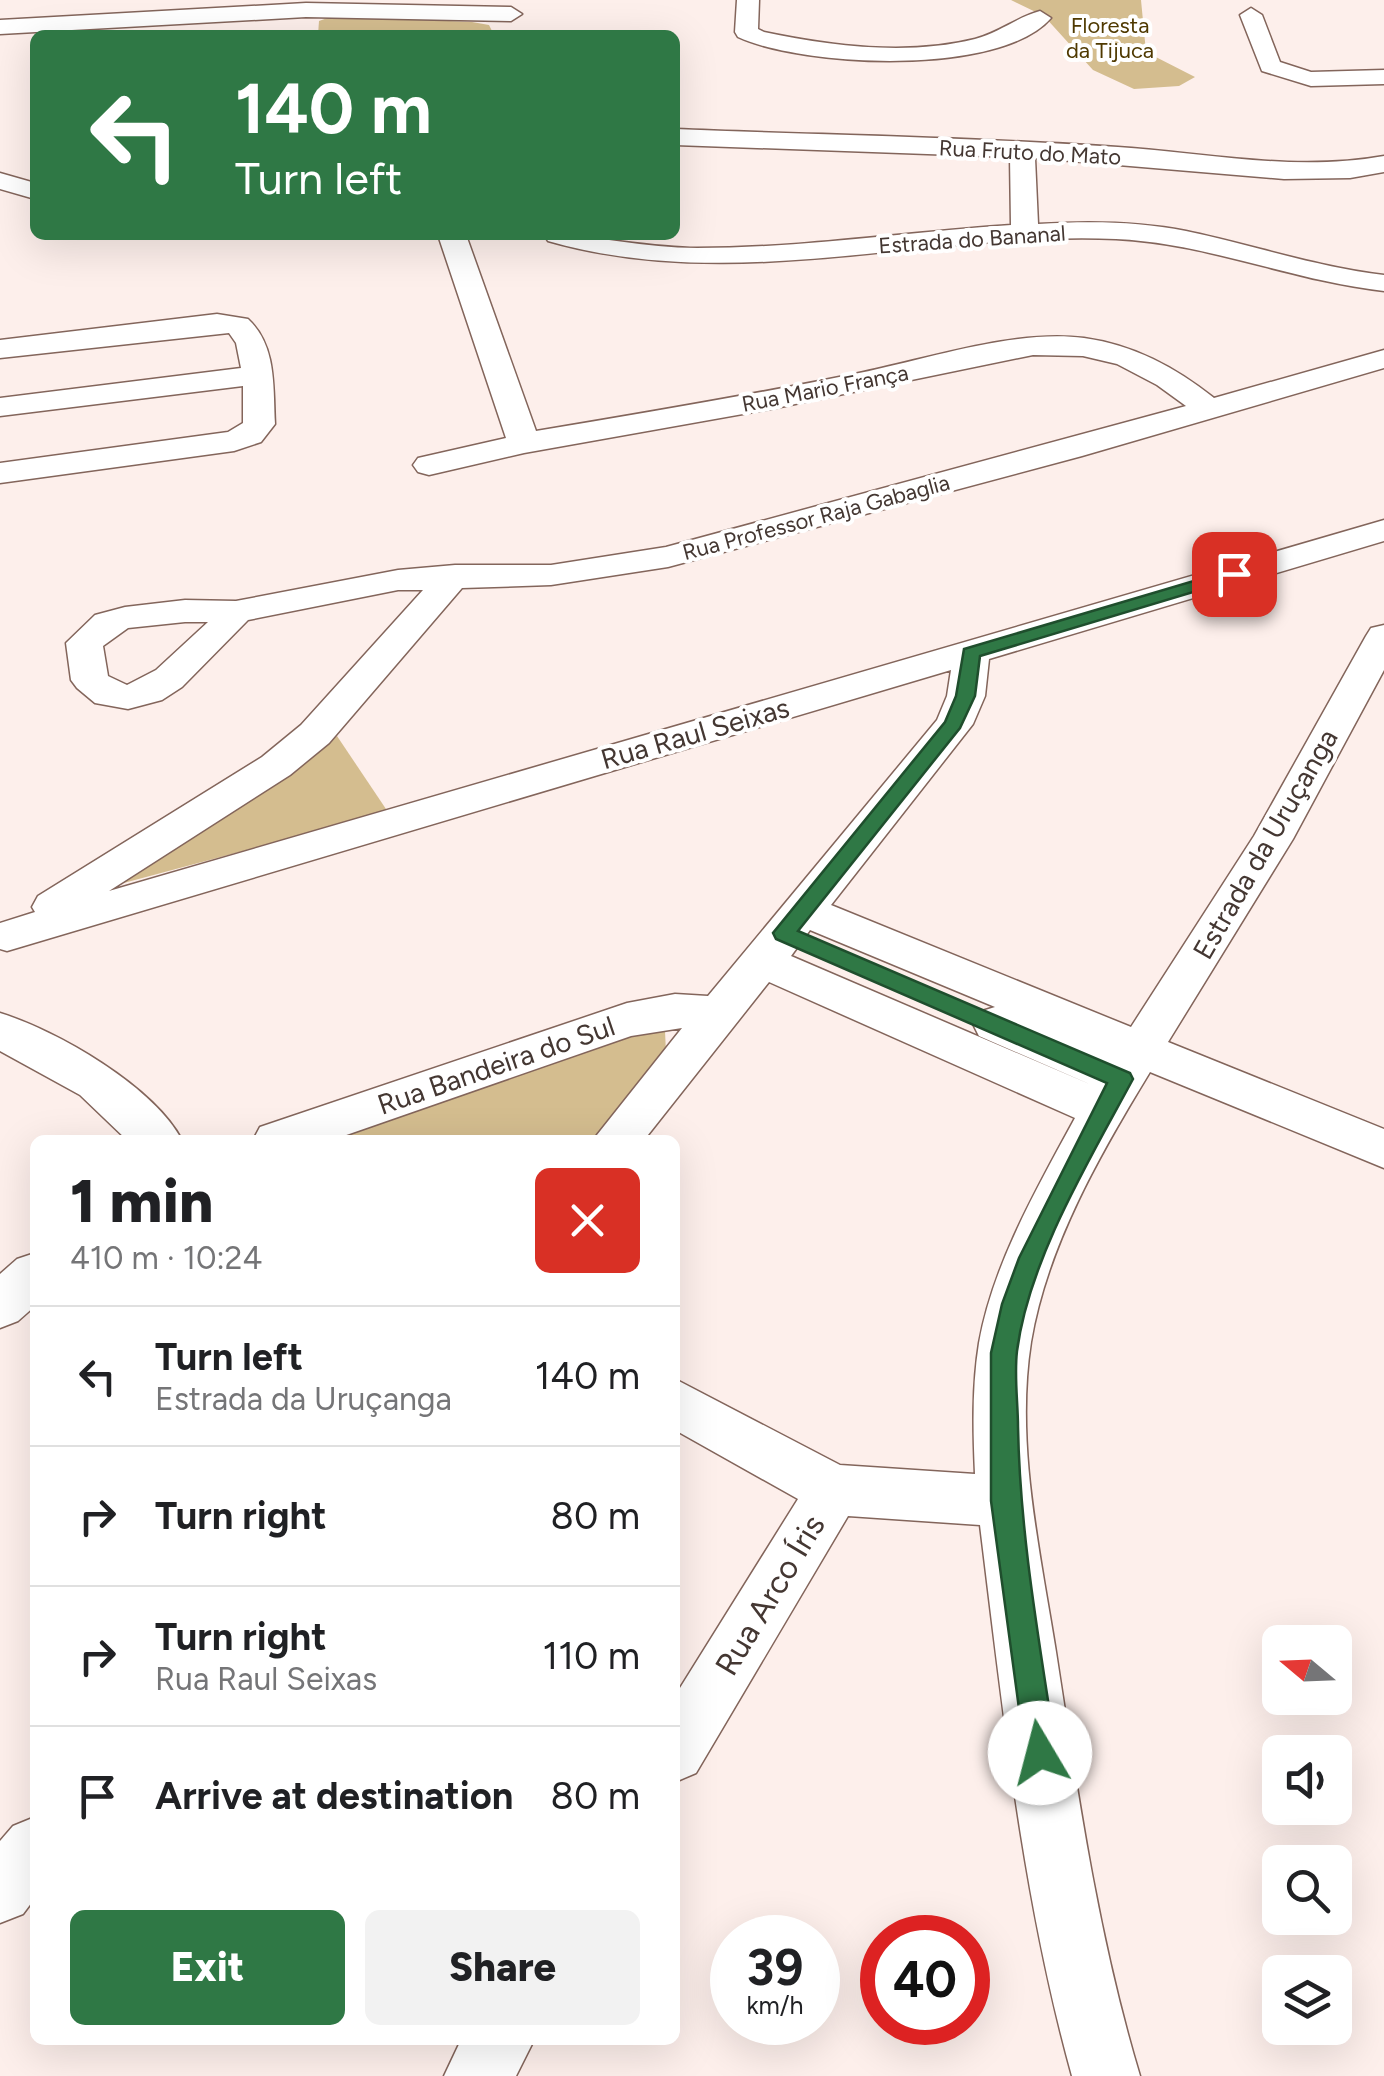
<!DOCTYPE html>
<meta charset="utf-8">
<style>
:root{--surface:#fff;--page:#f2f2f2;--text:#202124;--muted:#757577;--line:#e0e0e0;--accent:#2f7845}
body{margin:0;font-family:Figtree,sans-serif;background:var(--page);color:var(--text);height:100vh;display:flex;flex-direction:column;font-size:38px;white-space:nowrap}
*{box-sizing:border-box;margin:0}
p{font-size:32px;color:var(--muted)}
.icon{flex:none;width:55px;height:55px;fill:none;stroke:currentColor;stroke-width:2;stroke-linecap:round;stroke-linejoin:round}
.map{position:relative;flex:1;overflow:hidden}
.details{position:absolute;left:30px;top:1135px;width:650px;height:910px;display:flex;flex-direction:column;background:var(--surface);border-radius:15px;box-shadow:0 10px 40px #0002}
.details>*{flex:none}
.banner{position:absolute;left:30px;top:30px;width:650px;height:210px;border-radius:15px;box-shadow:0 10px 40px #0002;background:#2f7845;color:#fff;overflow:hidden}
.needle{width:65px;rotate:289deg}
.tools{position:absolute;left:1262px;top:1625px;display:grid;gap:20px}
.tools a{display:grid;place-items:center;width:90px;height:90px;border-radius:15px;background:var(--surface);box-shadow:0 10px 40px #0002;font-size:50px}
.speed{position:absolute;left:710px;top:1915px;display:flex;gap:20px;font-size:50px;font-weight:700;text-align:center}
.speed>*{display:grid;place-content:center;width:130px;height:130px;border-radius:50%;background:var(--surface);box-shadow:0 10px 40px #0002;line-height:1}
.speed small{font-size:25px;font-weight:400}
.speed .limit{border:15px solid #d22;background:#fff;color:#111}
.pin{position:absolute;display:grid;place-items:center;width:85px;height:85px;color:#fff;margin:-42px;border-radius:20px;box-shadow:0 5px 15px #0006}
.me{position:absolute;width:110px;margin:-55px;rotate:352deg;stroke-linejoin:round;filter:drop-shadow(0 0 8px #0008)}
.turn{display:flex;align-items:center;gap:35px;height:210px;padding:0 40px;font-size:45px}
.turn .icon{width:130px;height:130px;stroke-width:2.5}
.turn b{display:block;font-size:70px;line-height:85px}
.round{display:grid;place-items:center;flex:none;width:105px;height:105px;border-radius:15px;background:var(--page)}
.overview{display:flex;align-items:center;justify-content:space-between;height:170px;padding:0 40px}
h1{font-size:60px;font-weight:800;line-height:75px}
.button{display:flex;gap:20px;margin-top:auto;padding:20px 40px}
.button a{flex:1;height:115px;border-radius:15px;background:var(--accent);color:#fff;font-size:40px;font-weight:800;line-height:115px;text-align:center}
.button a+a{background:var(--page);color:var(--text)}
ul{padding:0;list-style:none}
li{display:flex;align-items:center;gap:30px;height:140px;padding:0 40px;border-top:2px solid var(--line)}
li div{flex:1}
li b{display:block;font-size:38px}
li em{font-style:normal}
.map>svg:first-child{display:block}
</style>
<div class="map">
<svg width="1384" height="2076" viewBox="0 0 1384 2076">
<rect width="100%" height="100%" fill="#fdefeb"/>
<g fill="#d4bd8f">
<polygon points="1011,0 1141,0 1146,52 1195,77 1179,86 1134,89 1093,70 1044,16"/>
<polygon points="333,16 472,22 489,25 493,33 318,35 319,21"/>
<polygon points="337,736 388,812 120,884"/>
<polygon points="633,1027 665,1031 666,1053 598,1140 330,1140"/>
</g>
<g fill="none" stroke-linecap="round" stroke-linejoin="round">
<defs>
<g id="minor">
<path d="M 737,0 L 759,0 L 758,29 L 764,32 C 831,46 907,56 975,39 C 999,33 1017,17 1040,11 L 1051,18 C 1000,77 803,67 738,37 L 735,32 Z"/>
<polygon points="306,3 511,7 522,14 511,21 306,17 0,34 0,20"/>
<polygon points="1251,8 1262,15 1280,62 1311,72 1384,70 1384,84 1311,86 1262,71 1240,15"/>
<path d="M 675,129 C 823,135 971,137 1118,147 C 1208,153 1294,172 1384,156 L 1384,172 L 1350,178 L 1284,179 L 1035,158 L 1038,224 C 1087,221 1137,221 1186,231 C 1253,245 1316,267 1384,275 L 1384,291 C 1293,281 1207,243 1116,239 C 926,231 736,295 548,241 L 544,235 C 596,235 645,248 697,248 C 802,248 907,232 1011,225 L 1010,157 L 675,145 Z"/>
<polygon points="0,173 35,183 35,199 0,189"/>
<path d="M 438,235 L 466,235 L 536,431 C 644,413 752,395 859,373 C 928,359 1015,329 1084,338 C 1134,345 1175,367 1214,398 L 1384,350 L 1384,368 L 1082,456 L 668,567 L 551,585 L 462,588 L 329,743 L 290,775 L 109,891 L 1384,520 L 1384,541 L 989,659 L 985,696 L 973,724 L 831,905 L 1131,1027 L 1254,836 L 1366,636 L 1371,628 L 1384,625 L 1384,670 L 1293,839 L 1168,1042 L 1384,1129 L 1384,1168 L 1150,1072 C 1100,1154 1047,1246 1031,1342 C 1015,1444 1040,1551 1056,1652 C 1078,1795 1098,1937 1140,2076 L 1072,2076 C 1022,1896 1003,1710 980,1525 L 848,1516 L 696,1773 L 675,1782 L 675,1696 L 798,1499 L 675,1430 L 675,1379 L 840,1465 L 975,1474 C 973,1430 972,1386 979,1343 C 993,1264 1037,1188 1075,1118 L 769,982 L 644,1140 L 593,1140 L 682,1028 L 631,1036 L 332,1140 L 253,1140 L 260,1127 L 627,1003 L 675,994 L 708,996 L 937,720 L 947,696 L 951,670 L 7,951 L 0,949 L 0,923 L 35,912 L 32,907 L 38,896 L 262,757 L 301,725 L 423,590 L 398,590 L 248,620 L 182,687 L 162,700 L 128,709 L 95,703 L 77,688 L 71,680 L 66,643 L 95,615 L 125,607 L 185,600 L 236,601 L 398,570 L 455,565 L 551,565 L 666,547 L 1186,406 L 1157,385 L 1117,364 L 1083,356 L 1033,355 L 771,409 L 524,453 L 429,475 L 418,472 L 413,465 L 418,458 L 506,438 ZM 185,622 L 208,622 L 156,670 L 127,685 L 108,676 L 103,646 L 128,628 ZM 810,930 L 995,1007 L 979,1012 L 973,1024 L 979,1036 L 1094,1086 L 791,956 Z"/>
<path d="M 217,314 L 248,319 C 277,346 273,388 275,424 L 261,442 L 234,451 L 0,483 L 0,463 L 228,432 L 243,423 L 243,386 L 0,416 L 0,398 L 241,368 L 236,343 L 229,333 L 0,358 L 0,340 Z"/>
<path d="M 0,1013 C 58,1031 153,1086 182,1140 L 127,1140 L 80,1095 L 0,1051 Z"/>
<polygon points="35,1253 35,1306 18,1321 0,1328 0,1274 17,1259"/>
<polygon points="35,1817 35,1898 23,1914 0,1923 0,1841 13,1826"/>
<polygon points="461,2040 534,2040 516,2076 444,2076"/>
</g>
</defs>
<use href="#minor" stroke="#83655b" stroke-width="3"/>
<use href="#minor" fill="#fff" fill-rule="evenodd"/>
</g>
<path fill="#2f7845" stroke="#1f4e2d" stroke-width="2.5" d="M 1234,569 L 1243,574 L 1240,578 L 980,656 L 975,696 L 960,728 L 798,931 L 1130,1073 L 1133,1079 C 1090,1159 1029,1259 1017,1351 C 1014,1376 1018,1403 1018,1427 C 1020,1537 1040,1645 1056,1753 L 1051,1764 L 1040,1768 L 1029,1764 L 1025,1753 L 991,1501 L 991,1353 L 1002,1304 L 1019,1258 L 1107,1083 L 776,939 L 773,933 L 945,722 L 956,696 L 964,649 Z"/>
<g text-anchor="middle" stroke-width="8" stroke-linejoin="round" paint-order="stroke">
<g font-size="22" fill="#4f3901" stroke="#fff">
<text x="1110" y="33">Floresta<tspan x="1110" dy="25">da Tijuca</tspan></text>
</g>
<g font-size="22" fill="#443732" stroke="#fff">
<text transform="translate(1030 152) rotate(3)" y="8">Rua Fruto do Mato</text>
<text transform="translate(972 239) rotate(-4)" y="8">Estrada do Bananal</text>
<text transform="translate(825 388) rotate(-11)" y="8">Rua Mario França</text>
<text transform="translate(816 517) rotate(-15)" y="8">Rua Professor Raja Gabaglia</text>
</g>
<g font-size="28" fill="#443732" stroke="#fff">
<text transform="translate(695 733) rotate(-16)" y="10">Rua Raul Seixas</text>
<text transform="translate(1265 844) rotate(-60)" y="10">Estrada da Uruçanga</text>
<text transform="translate(496 1065) rotate(-19)" y="10">Rua Bandeira do Sul</text>
</g>
<g font-size="32" fill="#443732" stroke="#fff">
<text transform="translate(770 1595) rotate(-59)" y="11">Rua Arco Íris</text>
</g>
</g>
</svg>
<div class="tools">
<a><svg class="needle" viewBox="-14 -14 28 28"><path d="M0-13l5 13h-10z" fill="#e53935"/><path d="M0 13l5-13h-10z" fill="#757577"/></svg></a>
<a><svg class="icon" aria-label="sound" viewBox="0 0 24 24"><path d="M4 9h4l5-4v14l-5-4H4zM17 9q2 3 0 6"/></svg></a>
<a><svg class="icon" aria-label="search" viewBox="0 0 24 24"><circle cx="10" cy="10" r="6"/><path d="M15 15l6 6"/></svg></a>
<a><svg class="icon" aria-label="layers" viewBox="0 0 24 24"><path d="M12 4l9 5-9 5-9-5zM3 14l9 5 9-5"/></svg></a>
</div>
<div class="speed"><div>39<small>km/h</small></div><div class="limit">40</div></div>
<div class="pin" style="left:1234px;top:574px;background:#d93025"><svg class="icon" aria-label="arrive" viewBox="0 0 24 24"><path d="M6 21V4h12l-3 4 3 4H6"/></svg></div>
<svg class="me" style="left:1040px;top:1753px" viewBox="-20 -20 40 40"><circle r="19" fill="#fff"/><path d="M0-13L10 11 0 6-10 11z" fill="#2f7845"/></svg>
<div class="banner">
<div class="turn"><svg class="icon" aria-label="left" viewBox="0 0 24 24"><path d="M17 20v-9H6M10 6l-5 5 5 5"/></svg><div><b>140 m</b>Turn left</div></div>
</div>
<section class="details">
<div class="overview"><div><h1>1 min</h1><p>410 m · 10:24</p></div><a class="round" style="background:#d93025;color:#fff"><svg class="icon" aria-label="close" viewBox="0 0 24 24"><path d="M6 6l12 12M18 6L6 18"/></svg></a></div>
<ul>
<li><svg class="icon" aria-label="left" viewBox="0 0 24 24"><path d="M17 20v-9H6M10 6l-5 5 5 5"/></svg><div><b>Turn left</b><p>Estrada da Uruçanga</p></div><em>140 m</em></li>
<li><svg class="icon" aria-label="right" viewBox="0 0 24 24"><path d="M7 20v-9h11M14 6l5 5-5 5"/></svg><div><b>Turn right</b></div><em>80 m</em></li>
<li><svg class="icon" aria-label="right" viewBox="0 0 24 24"><path d="M7 20v-9h11M14 6l5 5-5 5"/></svg><div><b>Turn right</b><p>Rua Raul Seixas</p></div><em>110 m</em></li>
<li><svg class="icon" aria-label="arrive" viewBox="0 0 24 24"><path d="M6 21V4h12l-3 4 3 4H6"/></svg><div><b>Arrive at destination</b></div><em>80 m</em></li>
</ul>
<div class="button"><a>Exit</a><a>Share</a></div>
</section>
</div>
